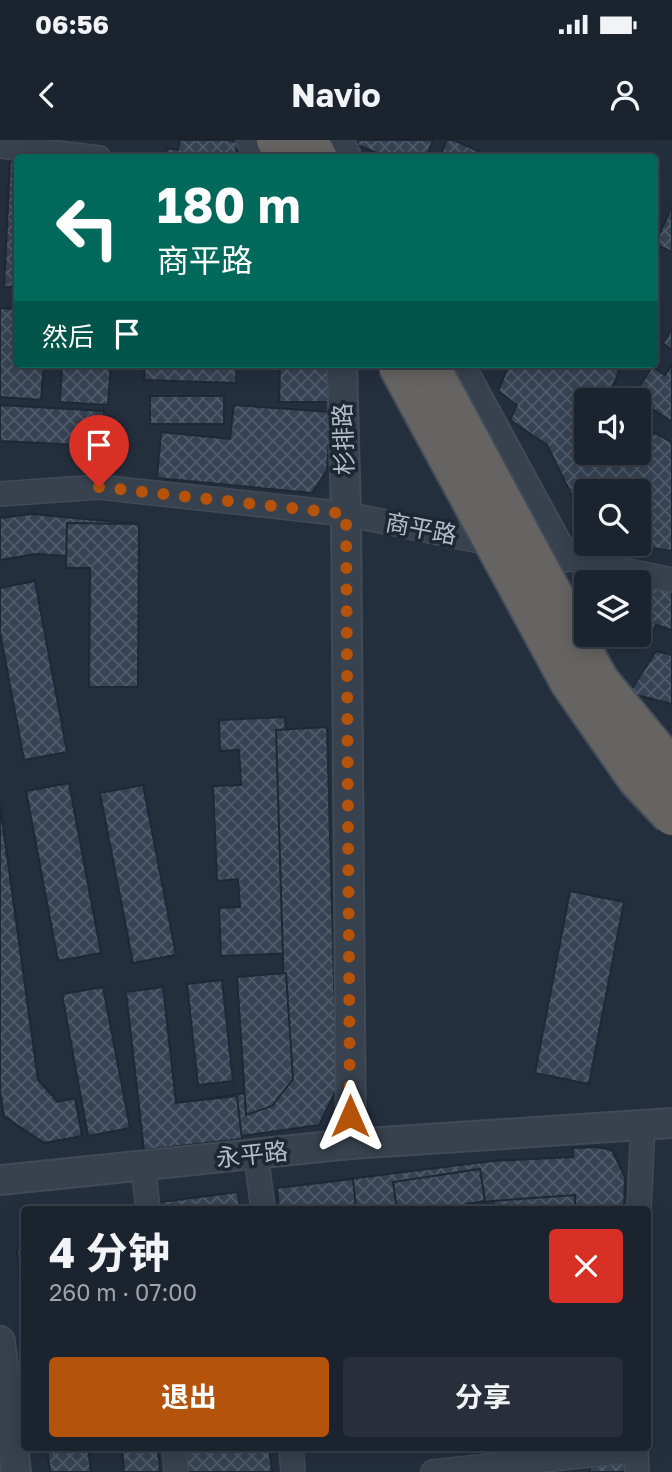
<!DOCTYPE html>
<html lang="zh">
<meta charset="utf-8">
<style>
:root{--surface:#1b232e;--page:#282f3a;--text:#f1f3f6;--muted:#a0a4aa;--line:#39404a;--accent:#b45309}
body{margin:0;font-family:"Golos Text","Noto Sans SC",sans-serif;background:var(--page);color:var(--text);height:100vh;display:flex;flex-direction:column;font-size:26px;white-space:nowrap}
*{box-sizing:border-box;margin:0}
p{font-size:23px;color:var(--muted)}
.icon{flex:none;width:38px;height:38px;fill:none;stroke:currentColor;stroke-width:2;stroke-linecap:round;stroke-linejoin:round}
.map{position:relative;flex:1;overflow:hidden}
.side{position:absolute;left:21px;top:1066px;width:630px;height:245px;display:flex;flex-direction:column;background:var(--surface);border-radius:7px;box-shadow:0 4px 18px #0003,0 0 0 2px var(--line)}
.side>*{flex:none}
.banner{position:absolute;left:14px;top:14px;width:644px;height:214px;border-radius:7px;box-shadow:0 4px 18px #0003,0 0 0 2px var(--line);background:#00695c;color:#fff;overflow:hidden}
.fabs{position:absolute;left:574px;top:248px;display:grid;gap:14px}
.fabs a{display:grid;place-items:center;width:77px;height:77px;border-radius:7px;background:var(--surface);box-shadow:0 4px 18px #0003,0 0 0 2px var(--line);font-size:35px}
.pin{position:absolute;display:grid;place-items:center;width:60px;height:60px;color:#fff;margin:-72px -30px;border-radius:50% 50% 50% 0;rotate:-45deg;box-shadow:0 0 7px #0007}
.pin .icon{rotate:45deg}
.me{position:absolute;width:77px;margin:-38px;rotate:0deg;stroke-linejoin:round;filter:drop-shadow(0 0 5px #0008)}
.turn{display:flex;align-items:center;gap:24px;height:147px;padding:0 28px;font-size:32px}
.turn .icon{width:91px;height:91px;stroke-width:2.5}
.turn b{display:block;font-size:49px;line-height:60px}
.then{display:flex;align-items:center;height:66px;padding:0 28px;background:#0003;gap:14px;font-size:26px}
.round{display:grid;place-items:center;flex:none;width:74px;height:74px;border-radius:7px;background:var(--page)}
.summary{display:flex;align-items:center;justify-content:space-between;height:119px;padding:0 28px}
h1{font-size:42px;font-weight:700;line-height:52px}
.button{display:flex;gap:14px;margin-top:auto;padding:14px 28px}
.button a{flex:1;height:80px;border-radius:7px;background:var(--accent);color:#fff;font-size:28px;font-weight:700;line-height:80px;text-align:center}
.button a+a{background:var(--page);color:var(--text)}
.status{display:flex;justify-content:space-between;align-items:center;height:49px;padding:0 35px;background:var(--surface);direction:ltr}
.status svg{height:19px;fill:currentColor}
header{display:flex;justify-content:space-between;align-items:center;height:91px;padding:0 28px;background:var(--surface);font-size:32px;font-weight:700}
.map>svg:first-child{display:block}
</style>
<div class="status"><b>06:56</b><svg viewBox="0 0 49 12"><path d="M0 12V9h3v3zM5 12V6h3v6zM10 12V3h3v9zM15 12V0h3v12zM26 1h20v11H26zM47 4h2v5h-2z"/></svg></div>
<header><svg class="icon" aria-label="back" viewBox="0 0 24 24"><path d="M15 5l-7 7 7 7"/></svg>Navio<svg class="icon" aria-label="person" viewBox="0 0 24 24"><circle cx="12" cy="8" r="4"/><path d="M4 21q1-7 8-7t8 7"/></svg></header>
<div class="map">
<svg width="672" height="1332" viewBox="0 0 672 1332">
<defs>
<pattern id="building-cross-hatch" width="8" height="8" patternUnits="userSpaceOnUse" patternTransform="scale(1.75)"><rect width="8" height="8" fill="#364354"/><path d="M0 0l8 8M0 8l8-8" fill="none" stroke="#515c6b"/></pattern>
</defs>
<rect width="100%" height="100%" fill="#242f3e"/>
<g fill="url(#building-cross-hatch)" stroke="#1f2835" stroke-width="2">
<polygon points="180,0 228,0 238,2 235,18 165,18 167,8 178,10"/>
<polygon points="358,0 433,0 426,18 391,18 357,5"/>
<polygon points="447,0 454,0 493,18 439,18"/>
<polygon points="10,20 18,20 18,147 4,147"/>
<polygon points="672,66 672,112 655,104"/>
<polygon points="0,168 18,169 18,224 44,224 41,260 0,257"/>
<polygon points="672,189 672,210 663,203"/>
<polygon points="62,224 111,224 108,265 60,262"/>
<polygon points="145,224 237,224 236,243 144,240"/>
<polygon points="280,224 331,224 331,262 279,262"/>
<polygon points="509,224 622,224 607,261 586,261 586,313 639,313 639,285 672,302 672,411 628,404 639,404 639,352 586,352 586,398 572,395 575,362 547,305 510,280 517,265 498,251"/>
<polygon points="672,224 672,282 633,256 652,227 665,235"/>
<rect x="150" y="256" width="74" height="28"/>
<polygon points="0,265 104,271 102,306 0,301"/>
<polygon points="234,265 331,272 327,330 312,353 157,338 161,292 230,299"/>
<polygon points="31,374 35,414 0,420 0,378"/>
<polygon points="31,374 139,384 139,420 35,414 0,420 0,378"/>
<polygon points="67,383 139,384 138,547 89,547 90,428 66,428"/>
<polygon points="35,441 67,612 24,620 0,492 0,448"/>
<polygon points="639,445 672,451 672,490 656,485 648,504 609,499 610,495 639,495"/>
<polygon points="656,511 672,515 672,564 629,553"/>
<polygon points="285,577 295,813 221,816 219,768 240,767 238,739 217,741 213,646 241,645 239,610 220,611 219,580"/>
<polygon points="327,587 337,948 319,985 144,1010 139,969 287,947 276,590"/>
<polygon points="69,643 101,813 58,821 26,651"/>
<polygon points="143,645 176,815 133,823 100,653"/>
<polygon points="0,665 38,940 58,962 75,958 82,996 44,1003 4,976 0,948"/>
<polygon points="0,665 38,940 58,962 75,958 82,996 44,1003 4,976 0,951"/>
<polygon points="570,751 624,762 589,944 535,933"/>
<polygon points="286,833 293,939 272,966 246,975 237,837"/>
<polygon points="222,840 233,941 198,945 187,844"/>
<polygon points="103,847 130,988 88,996 62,854"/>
<polygon points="163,847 176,963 237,956 242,999 144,1010 126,852"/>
<polygon points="596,1007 612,1010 625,1037 627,1069 494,1069 492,1021 573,1017 573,1008"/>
<polygon points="596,1007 612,1010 625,1037 624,1069 575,1069 575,1055 379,1069 279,1069 277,1048 492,1021 573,1017 573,1008"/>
<polygon points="480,1029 485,1061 466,1064 467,1069 397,1069 393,1042"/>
<polygon points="353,1039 356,1069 279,1069 277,1048"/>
<polygon points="238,1052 240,1069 154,1069 153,1063"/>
<polygon points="24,1100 24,1147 21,1147 17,1111"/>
<polygon points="47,1307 88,1307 91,1332 50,1332"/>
<polygon points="122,1307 158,1307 160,1332 124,1332"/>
<polygon points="185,1307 269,1307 272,1332 187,1332"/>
<polygon points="627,1319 628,1332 591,1332 590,1323"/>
<polygon points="627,1319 628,1332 590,1332 590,1323"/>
</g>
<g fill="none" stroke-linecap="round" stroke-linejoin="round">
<defs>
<g id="minor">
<polyline points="0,6 99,18"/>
<polyline points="0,354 99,347 346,374 500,405"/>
<polyline points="547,414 672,440"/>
<polyline points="256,1015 263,1069"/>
<polyline points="143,1026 148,1069"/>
<polyline points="639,1069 643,985"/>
<polyline points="174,1307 176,1332"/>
<polyline points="291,1307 293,1332"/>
<polyline points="636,1307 637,1332"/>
<polyline points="433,1332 636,1310"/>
</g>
<g id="tertiary">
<polyline points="251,0 261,18"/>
<polyline points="338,0 347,18"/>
<polyline points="342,224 346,374 351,1004"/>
<polyline points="459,224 564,417"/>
<polyline points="0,1040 351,1004 672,983"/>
<polyline points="0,1201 16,1332"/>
</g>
<g id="trunk">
<polyline points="276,0 286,18"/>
<polyline points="308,0 318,18"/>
</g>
</defs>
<use href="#minor" stroke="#414a57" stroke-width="26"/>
<use href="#tertiary" stroke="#414a57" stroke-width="32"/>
<use href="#trunk" stroke="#434c59" stroke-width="42"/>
<use href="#minor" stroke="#38414e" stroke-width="23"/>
<use href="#tertiary" stroke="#38414e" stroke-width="28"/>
<use href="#trunk" stroke="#656462" stroke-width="38"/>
<defs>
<g id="trunk-bridge">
<polyline points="397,224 570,543 637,639 672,676"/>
<polyline points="429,224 599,540 672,629"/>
</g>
</defs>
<use href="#trunk-bridge" stroke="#434c59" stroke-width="42" stroke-linecap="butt"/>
<use href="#trunk-bridge" stroke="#656462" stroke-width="38"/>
</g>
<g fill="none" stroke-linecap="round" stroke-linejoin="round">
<polyline stroke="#b45309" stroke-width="12" stroke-dasharray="0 21.6" points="99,347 346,374 350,976"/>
</g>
<g text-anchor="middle" stroke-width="7" stroke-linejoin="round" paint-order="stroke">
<g font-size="24" fill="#b4bcc9" stroke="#1d2633">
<text transform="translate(344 299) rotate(-92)" y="8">杉排路</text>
<text transform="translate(421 389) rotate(11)" y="8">商平路</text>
<text transform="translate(252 1015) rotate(-6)" y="8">永平路</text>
</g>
</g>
</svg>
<div class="fabs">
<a><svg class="icon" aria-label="sound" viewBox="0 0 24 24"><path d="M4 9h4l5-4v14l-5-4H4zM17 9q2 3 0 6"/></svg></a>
<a><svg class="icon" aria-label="search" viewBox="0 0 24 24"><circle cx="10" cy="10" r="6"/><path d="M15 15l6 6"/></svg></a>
<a><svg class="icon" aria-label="layers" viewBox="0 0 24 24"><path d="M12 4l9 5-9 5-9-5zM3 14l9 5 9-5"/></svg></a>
</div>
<div class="pin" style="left:99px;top:347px;background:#d93025"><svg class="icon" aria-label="arrive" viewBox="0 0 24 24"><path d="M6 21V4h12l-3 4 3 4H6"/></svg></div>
<svg class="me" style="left:350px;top:976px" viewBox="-20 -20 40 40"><path d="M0-17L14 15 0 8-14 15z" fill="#b45309" stroke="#fff" stroke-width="4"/></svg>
<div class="banner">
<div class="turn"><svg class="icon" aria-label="left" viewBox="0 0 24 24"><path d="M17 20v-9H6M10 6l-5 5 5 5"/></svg><div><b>180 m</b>商平路</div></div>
<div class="then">然后<svg class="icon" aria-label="arrive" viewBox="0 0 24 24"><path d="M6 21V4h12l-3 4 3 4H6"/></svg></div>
</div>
<section class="side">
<div class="summary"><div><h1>4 分钟</h1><p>260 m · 07:00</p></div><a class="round" style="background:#d93025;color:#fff"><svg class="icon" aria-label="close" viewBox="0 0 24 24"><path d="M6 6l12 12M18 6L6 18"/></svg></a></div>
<div class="button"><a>退出</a><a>分享</a></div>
</section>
</div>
